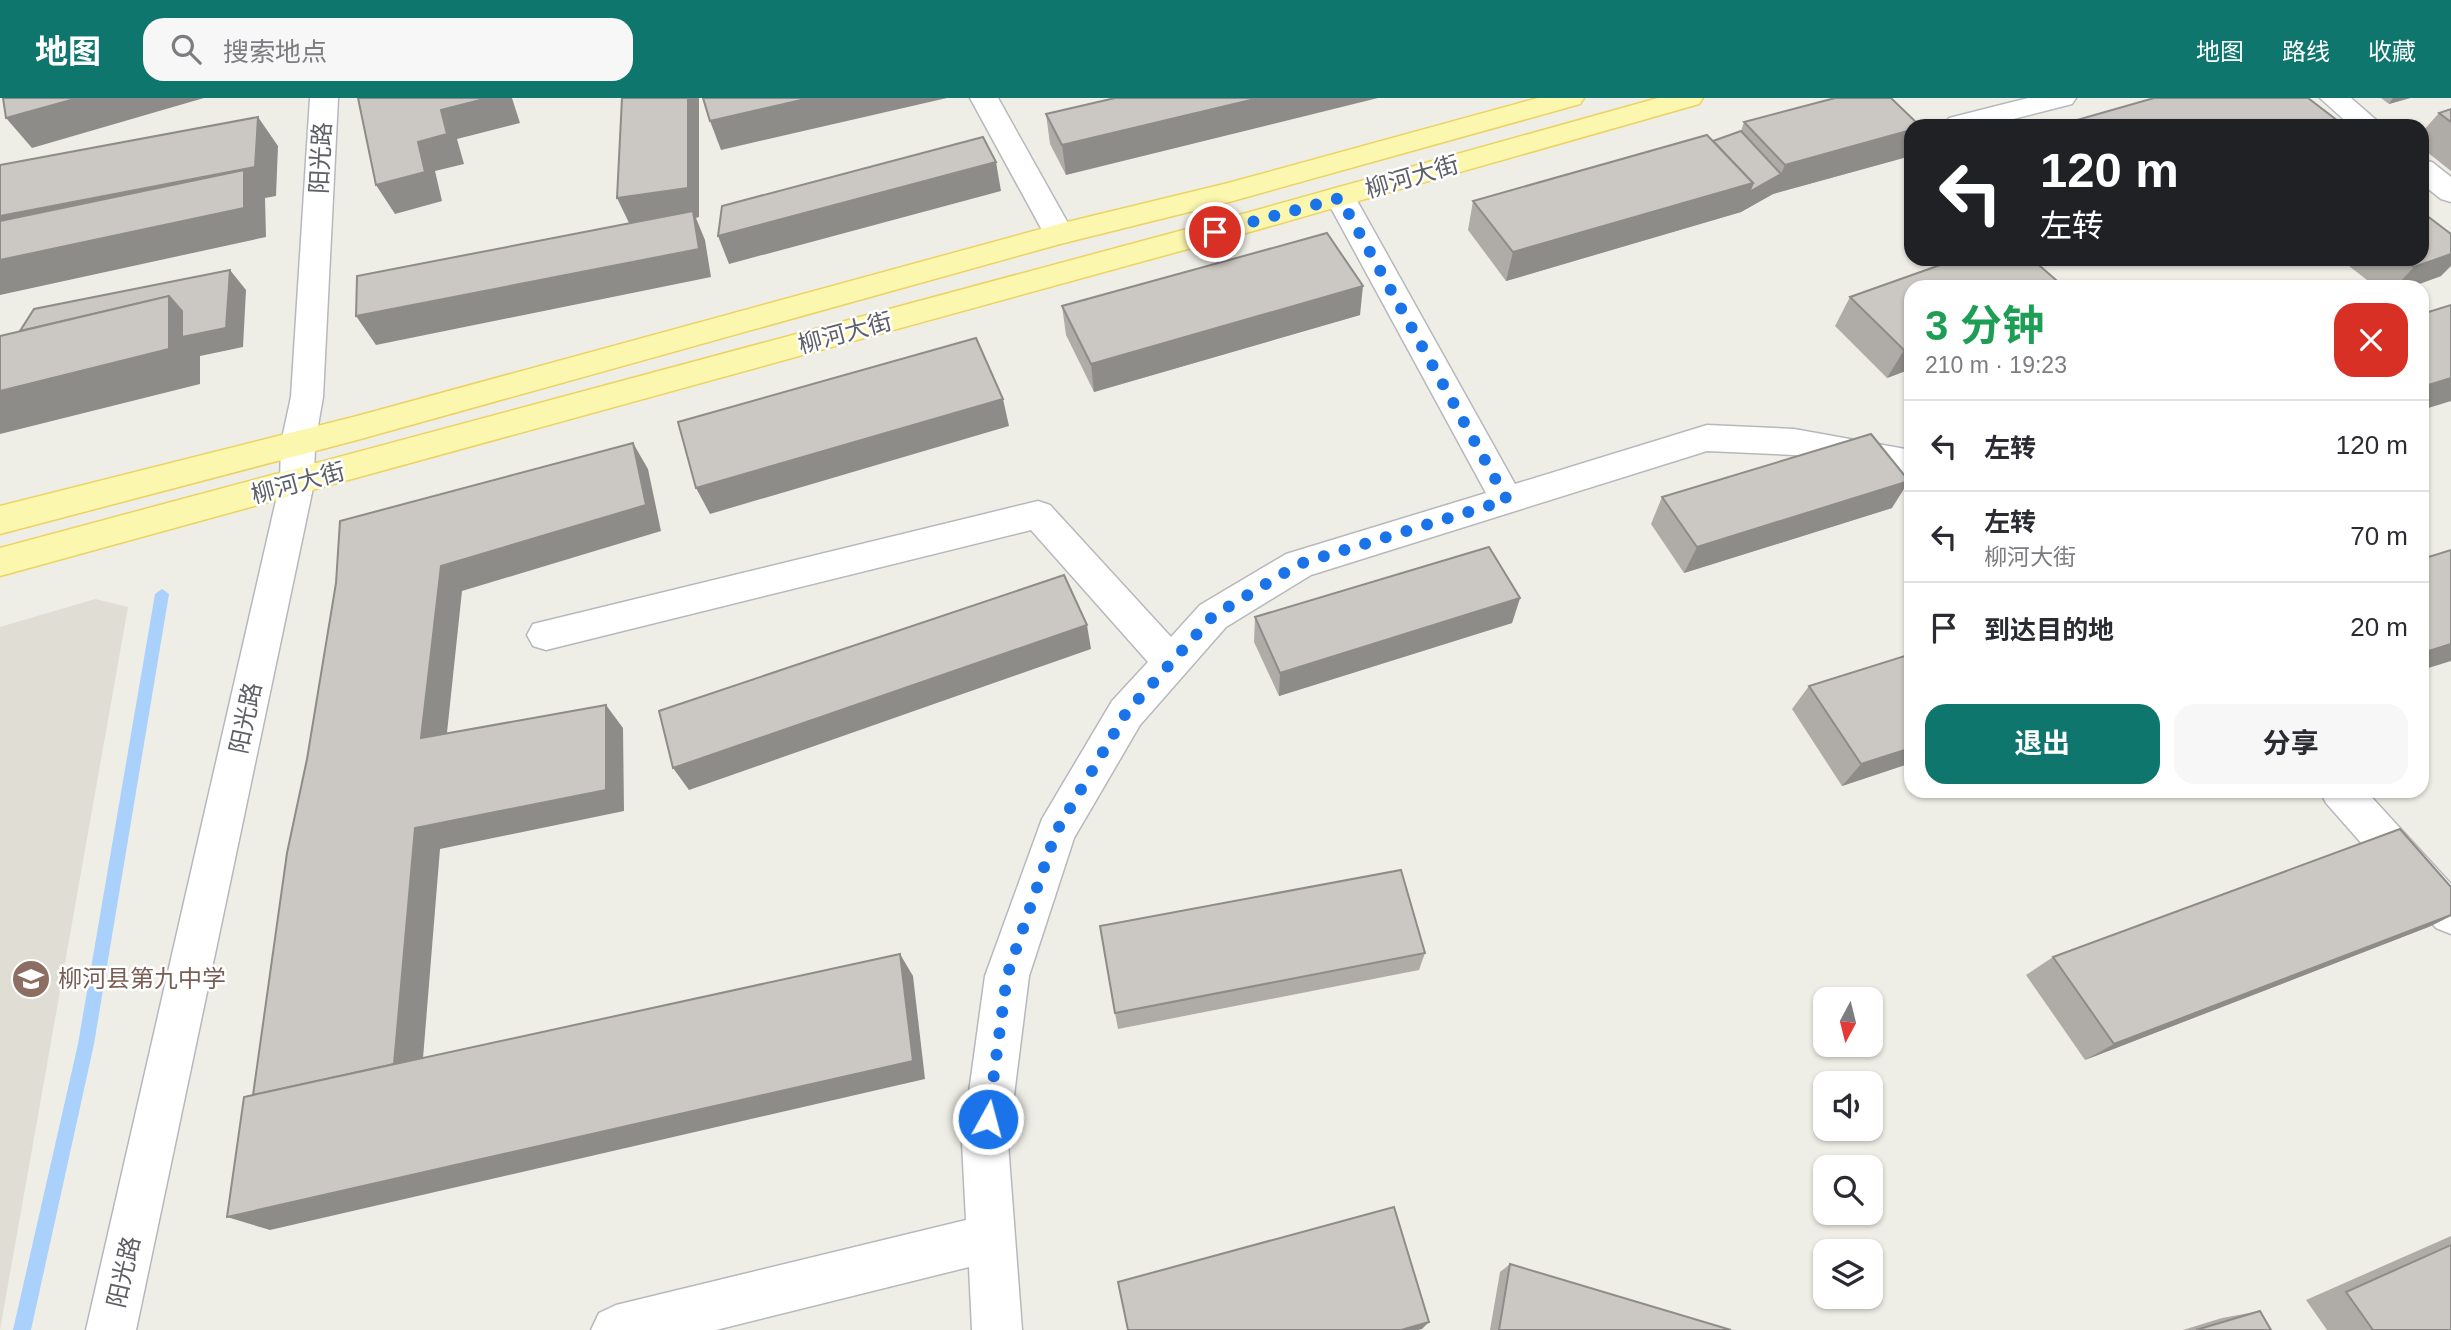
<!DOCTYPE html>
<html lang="zh">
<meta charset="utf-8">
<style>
:root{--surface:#fff;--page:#f7f7f7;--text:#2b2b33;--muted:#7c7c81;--line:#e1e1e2;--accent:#0f766e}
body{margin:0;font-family:Arial,"Noto Sans SC",sans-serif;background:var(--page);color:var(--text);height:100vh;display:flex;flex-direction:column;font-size:26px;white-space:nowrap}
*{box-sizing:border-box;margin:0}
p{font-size:23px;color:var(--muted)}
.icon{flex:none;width:38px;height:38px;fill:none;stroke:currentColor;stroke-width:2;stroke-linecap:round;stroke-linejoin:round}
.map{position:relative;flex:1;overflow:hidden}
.side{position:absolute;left:1904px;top:182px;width:525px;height:518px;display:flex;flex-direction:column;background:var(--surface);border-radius:21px;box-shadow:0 2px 5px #0004}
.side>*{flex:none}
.top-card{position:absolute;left:1904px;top:21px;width:525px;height:147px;border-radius:21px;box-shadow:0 2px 5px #0004;background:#202124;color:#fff;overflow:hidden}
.needle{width:46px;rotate:187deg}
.buttons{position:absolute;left:1813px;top:889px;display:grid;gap:14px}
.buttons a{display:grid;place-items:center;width:70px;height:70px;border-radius:14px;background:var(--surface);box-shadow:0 2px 5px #0004;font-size:35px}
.pin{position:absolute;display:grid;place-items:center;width:60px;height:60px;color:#fff;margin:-30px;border:4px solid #fff;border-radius:50%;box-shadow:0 2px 7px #0007}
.me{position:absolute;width:77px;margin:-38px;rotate:7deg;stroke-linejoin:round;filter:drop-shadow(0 0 5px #0008)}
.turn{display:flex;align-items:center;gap:24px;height:147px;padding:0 21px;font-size:32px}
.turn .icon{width:91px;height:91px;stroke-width:2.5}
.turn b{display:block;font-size:49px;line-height:60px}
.round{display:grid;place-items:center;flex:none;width:74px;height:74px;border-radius:21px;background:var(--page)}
.headline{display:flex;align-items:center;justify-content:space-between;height:119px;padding:0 21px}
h1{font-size:42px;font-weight:700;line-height:52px;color:#1e9e55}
.button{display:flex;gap:14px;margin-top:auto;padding:14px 21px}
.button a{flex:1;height:80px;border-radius:21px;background:var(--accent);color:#fff;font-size:28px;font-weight:700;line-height:80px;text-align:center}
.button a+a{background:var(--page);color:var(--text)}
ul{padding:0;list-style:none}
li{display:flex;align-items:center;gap:21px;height:91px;padding:0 21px;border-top:2px solid var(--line)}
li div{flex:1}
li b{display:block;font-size:26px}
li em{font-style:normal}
header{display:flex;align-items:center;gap:42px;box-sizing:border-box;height:98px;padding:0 35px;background:var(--accent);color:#fff}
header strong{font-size:33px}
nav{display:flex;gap:38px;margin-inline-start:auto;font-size:24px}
.search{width:490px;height:63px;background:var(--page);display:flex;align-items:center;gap:18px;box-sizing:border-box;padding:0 24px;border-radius:21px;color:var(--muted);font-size:26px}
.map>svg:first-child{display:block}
</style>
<header>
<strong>地图</strong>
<div class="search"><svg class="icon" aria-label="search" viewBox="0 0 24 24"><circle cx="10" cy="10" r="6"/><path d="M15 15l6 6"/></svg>搜索地点</div>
<nav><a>地图</a><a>路线</a><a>收藏</a></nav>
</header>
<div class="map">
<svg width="2451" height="1232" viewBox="0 0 2451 1232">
<rect width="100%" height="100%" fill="#efeee6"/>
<polygon fill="#dfddd4" points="95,501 128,509 0,1232 0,529"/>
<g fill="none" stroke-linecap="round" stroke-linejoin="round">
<polygon fill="#a9d1fc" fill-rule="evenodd" points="162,491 169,496 94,946 31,1232 13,1232 78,946 155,496"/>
<defs>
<g id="minor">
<polygon points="310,0 338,0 323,299 315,345 314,385 136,1232 86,1232 280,385 281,345 291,299"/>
<polygon points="970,0 998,0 1074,136 1070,143 1059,146 1048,143"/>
<polygon points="2028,0 2076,0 2072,6 1986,28 1945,26 1949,20"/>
<polygon points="2320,0 2351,0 2383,28 2351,28"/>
<polygon points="2422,62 2432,64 2451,79 2451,104 2441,101 2422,86"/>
<polygon points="1340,89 1350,92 1355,99 1515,386 1707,327 1794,331 1911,352 1911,378 1794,357 1707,353 1311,477 1226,529 1140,627 1074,740 1029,878 1008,1045 1022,1232 972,1232 969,1169 716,1232 591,1232 599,1215 616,1207 966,1122 962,1045 985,878 1042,721 1112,603 1148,564 1031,432 546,552 533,548 527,537 533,526 1038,403 1050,407 1171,539 1200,507 1286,456 1486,395 1325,99 1330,92"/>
<polygon points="2320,693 2366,693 2451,786 2451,836 2436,830 2326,705"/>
</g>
<g id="major">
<polygon points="1538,0 1584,0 1580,6 1229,104 1060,146 357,342 0,436 0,408 357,318 1059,126 1228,85"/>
<polygon points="1658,0 1703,0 1699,6 1253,133 0,478 0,450 1239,117"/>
</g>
</defs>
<use href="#minor" stroke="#b6b8bc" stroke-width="3"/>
<use href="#major" stroke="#edd262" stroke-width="3"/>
<use href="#minor" fill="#fff" fill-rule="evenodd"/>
<use href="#major" fill="#fcf7ae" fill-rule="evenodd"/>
</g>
<g fill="#afaca8">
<polygon points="1115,0 1066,77 1050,46 1046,16"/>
<polygon points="2381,0 2410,0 2389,6"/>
<polygon points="2451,11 2451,73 2422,50 2422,34 2439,15"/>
<polygon points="1744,24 1907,59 1773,96 1741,114 1506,183 1468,132 1473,103 1713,43 1741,33"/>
<polygon points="2340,161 2422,161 2441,178 2411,189 2376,189"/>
<polygon points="1911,189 1911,271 1887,280 1835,228 1850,199"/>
<polygon points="1062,208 1360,217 1094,294 1066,237"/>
<polygon points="1662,399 1892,410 1684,475 1651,426"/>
<polygon points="1520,500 1512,525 1279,598 1254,544 1255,519"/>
<polygon points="1809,588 1911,665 1842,688 1792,611"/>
<polygon points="2431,828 2085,962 2026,877 2053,859"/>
<polygon points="1425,855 1419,872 1118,931 1115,915"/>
<polygon points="2451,1138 2451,1232 2327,1232 2306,1202"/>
<polygon points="1510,1166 1731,1232 1490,1232 1500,1174"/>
<polygon points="2260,1213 2271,1232 2183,1232 2222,1220"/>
</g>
<g fill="#8e8c88">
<polygon points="78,0 204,0 32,50 6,20"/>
<polygon points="488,0 512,0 520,25 457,41 464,66 435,73 442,103 395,116 376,87 418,44 441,12"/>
<polygon points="688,0 699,0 699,119 696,120 705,142 711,179 376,247 356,218 631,129 617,100"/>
<polygon points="810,0 947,0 721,52 710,23"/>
<polygon points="1259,0 1378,0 1066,77 1062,47"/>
<polygon points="2393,0 2410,0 2389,6"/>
<polygon points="258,19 278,48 276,98 265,100 266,139 0,197 0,118"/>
<polygon points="2338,23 2334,28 2324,28"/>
<polygon points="1911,32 1911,50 1907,59 1773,96 1741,114 1506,183 1513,154 1781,76 1785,67"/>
<polygon points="996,64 1001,93 729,166 718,138"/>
<polygon points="2451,156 2451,168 2441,178 2411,189 2395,189 2414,169"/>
<polygon points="230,172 246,192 243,249 200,258 200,286 0,336 0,293 169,198 200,233"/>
<polygon points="1363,188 1360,217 1094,294 1091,266"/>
<polygon points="1911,249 1911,271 1887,280 1904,252"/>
<polygon points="2451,280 2451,303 2422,312 2422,289"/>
<polygon points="1003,301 1009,328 710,416 696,390"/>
<polygon points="633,345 648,371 661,433 462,493 444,663 421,640 441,468"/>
<polygon points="1909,383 1892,410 1684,475 1697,449"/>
<polygon points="1520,500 1512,525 1279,598 1280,575"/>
<polygon points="1087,527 1091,551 689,692 673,670"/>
<polygon points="2451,546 2451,563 2422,572 2422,555"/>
<polygon points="606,607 623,630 624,713 440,751 421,985 285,1016 415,730"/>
<polygon points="1911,650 1911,665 1842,688 1861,666"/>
<polygon points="2451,817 2451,818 2431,828 2085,962 2114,946"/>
<polygon points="900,856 913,878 925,981 270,1132 227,1119"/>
<polygon points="1429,1224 1422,1231 1418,1232 1401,1232"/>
</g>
<g fill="#cbc8c3" stroke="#8e8c88" stroke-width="2">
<polygon points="3,0 78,0 6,20"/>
<polygon points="358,0 488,0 441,12 447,36 418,44 425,74 376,87"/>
<polygon points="622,0 688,0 688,90 617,100"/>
<polygon points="703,0 810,0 710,23"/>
<polygon points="1115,0 1259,0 1062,47 1046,16"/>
<polygon points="1835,0 1891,0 1920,28 1911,28 1911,32 1785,67 1744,24"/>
<polygon points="2154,0 2308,0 2338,23 2324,28 2056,28"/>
<polygon points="2451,11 2451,24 2439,15"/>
<polygon points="258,19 255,69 0,118 0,67"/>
<polygon points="1741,33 1781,76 1749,94 1753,85 1713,43"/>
<polygon points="1707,37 1753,85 1513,154 1473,103"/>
<polygon points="983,39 996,64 718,138 722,108"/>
<polygon points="244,72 244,110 0,162 0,123"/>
<polygon points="693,113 699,151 356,218 357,178"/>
<polygon points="2422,114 2451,136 2451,156 2414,169 2403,161 2422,161"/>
<polygon points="1327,135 1363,188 1091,266 1062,208"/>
<polygon points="1957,161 2032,161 2064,189 1911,189 1911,249 1904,252 1850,199"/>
<polygon points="230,172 226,230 182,239 182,213 169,198 20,233 34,211"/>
<polygon points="169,198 169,251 0,293 0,238"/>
<polygon points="2451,207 2451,280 2422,289 2422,216"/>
<polygon points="976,240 1003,301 696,390 678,324"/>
<polygon points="1871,336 1909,383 1697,449 1662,399"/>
<polygon points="633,345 646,407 441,468 421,640 606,607 606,692 415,730 394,966 253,997 287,755 307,661 336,485 340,423"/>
<polygon points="1489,449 1520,500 1280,575 1255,519"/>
<polygon points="2451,452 2451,546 2422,555 2422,461"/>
<polygon points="1064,477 1087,527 673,670 659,613"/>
<polygon points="1911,556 1911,650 1861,666 1809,588"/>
<polygon points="2400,731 2451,789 2451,817 2114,946 2053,859"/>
<polygon points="1401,772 1425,855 1115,915 1100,828"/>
<polygon points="900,856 913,963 227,1119 244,999"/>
<polygon points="1394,1109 1429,1224 1401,1232 1128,1232 1118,1184"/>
<polygon points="2451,1147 2451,1232 2373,1232 2346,1194"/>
<polygon points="1510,1166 1731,1232 1499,1232"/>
<polygon points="2260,1213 2271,1232 2196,1232"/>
</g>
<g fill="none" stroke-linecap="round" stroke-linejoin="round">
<polyline stroke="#1a73e8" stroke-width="12" stroke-dasharray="0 21.6" points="988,1021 1007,878 1015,854 1056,734 1126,615 1213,518 1299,466 1507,402 1340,100 1215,134"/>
</g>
<defs>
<symbol id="school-disc" viewBox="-11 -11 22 22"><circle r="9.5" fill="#8d6e63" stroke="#fff"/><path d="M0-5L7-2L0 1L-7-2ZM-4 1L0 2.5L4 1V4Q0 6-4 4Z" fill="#fff"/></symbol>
</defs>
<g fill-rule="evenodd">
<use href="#school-disc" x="9" y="859" width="44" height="44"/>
</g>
<g text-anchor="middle" stroke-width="5" stroke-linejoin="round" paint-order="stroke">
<g font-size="24" fill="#5e6066" stroke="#fff">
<text transform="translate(321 60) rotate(-87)" y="8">阳光路</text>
<text transform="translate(1412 79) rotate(-16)" y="8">柳河大街</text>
<text transform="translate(845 235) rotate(-15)" y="8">柳河大街</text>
<text transform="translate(298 385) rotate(-15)" y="8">柳河大街</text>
<text transform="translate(246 620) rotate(-78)" y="8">阳光路</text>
<text transform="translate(124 1174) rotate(-77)" y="8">阳光路</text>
</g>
<g font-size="24" fill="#785e54" stroke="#fff" text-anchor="start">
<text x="58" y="889">柳河县第九中学</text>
</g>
</g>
</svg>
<div class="buttons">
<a><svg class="needle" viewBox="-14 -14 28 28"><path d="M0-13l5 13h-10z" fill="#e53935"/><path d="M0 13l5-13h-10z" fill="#7c7c81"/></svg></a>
<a><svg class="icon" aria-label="sound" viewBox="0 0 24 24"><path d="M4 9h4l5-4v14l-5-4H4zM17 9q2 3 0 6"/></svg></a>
<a><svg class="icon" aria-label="search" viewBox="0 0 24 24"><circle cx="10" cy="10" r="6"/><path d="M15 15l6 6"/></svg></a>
<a><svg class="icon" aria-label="layers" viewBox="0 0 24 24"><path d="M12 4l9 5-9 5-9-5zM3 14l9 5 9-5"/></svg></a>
</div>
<div class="pin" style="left:1215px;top:134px;background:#d93025"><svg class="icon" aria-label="arrive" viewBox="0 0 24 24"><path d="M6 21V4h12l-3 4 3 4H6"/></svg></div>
<svg class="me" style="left:988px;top:1021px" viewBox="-20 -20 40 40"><circle r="17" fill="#1a73e8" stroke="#fff" stroke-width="3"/><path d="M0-11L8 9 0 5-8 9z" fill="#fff"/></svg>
<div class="top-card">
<div class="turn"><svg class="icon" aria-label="left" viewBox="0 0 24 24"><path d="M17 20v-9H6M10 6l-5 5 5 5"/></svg><div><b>120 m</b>左转</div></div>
</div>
<section class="side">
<div class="headline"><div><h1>3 分钟</h1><p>210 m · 19:23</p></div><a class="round" style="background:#d93025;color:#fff"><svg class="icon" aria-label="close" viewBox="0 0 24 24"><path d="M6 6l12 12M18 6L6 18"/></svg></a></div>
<ul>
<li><svg class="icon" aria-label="left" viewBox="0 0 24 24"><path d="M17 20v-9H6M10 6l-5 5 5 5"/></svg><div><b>左转</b></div><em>120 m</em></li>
<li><svg class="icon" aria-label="left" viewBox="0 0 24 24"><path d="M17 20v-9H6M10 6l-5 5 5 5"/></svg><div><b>左转</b><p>柳河大街</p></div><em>70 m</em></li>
<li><svg class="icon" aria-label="arrive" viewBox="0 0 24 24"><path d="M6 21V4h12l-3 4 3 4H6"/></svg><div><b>到达目的地</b></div><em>20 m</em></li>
</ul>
<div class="button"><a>退出</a><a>分享</a></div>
</section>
</div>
